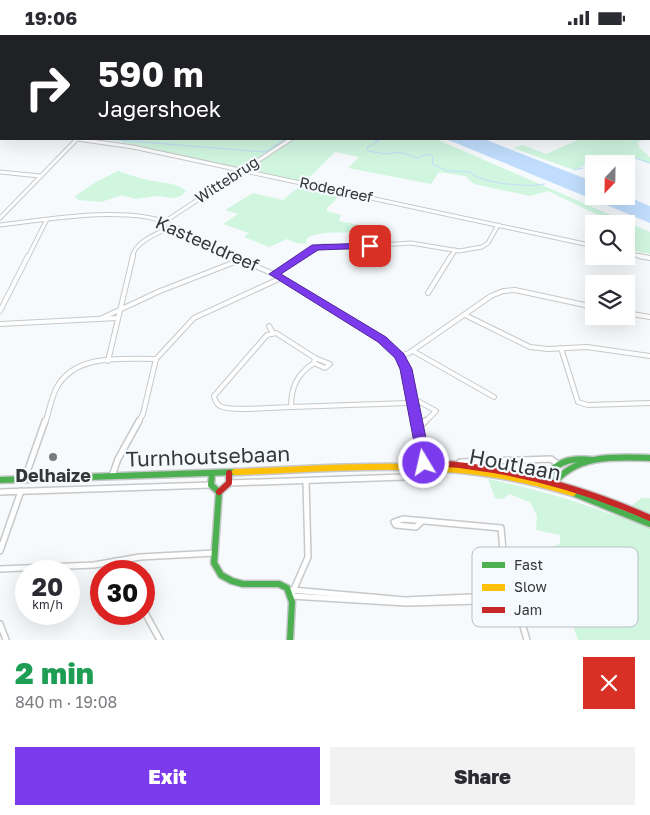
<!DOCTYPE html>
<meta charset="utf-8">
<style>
:root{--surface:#fff;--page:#f2f2f3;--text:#2b2b33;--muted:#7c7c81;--accent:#7c3aed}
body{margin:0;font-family:"Golos Text",sans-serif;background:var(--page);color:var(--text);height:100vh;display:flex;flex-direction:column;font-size:19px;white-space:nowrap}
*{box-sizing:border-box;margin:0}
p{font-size:16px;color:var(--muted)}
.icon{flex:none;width:28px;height:28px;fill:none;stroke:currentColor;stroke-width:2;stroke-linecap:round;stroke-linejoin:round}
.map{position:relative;height:605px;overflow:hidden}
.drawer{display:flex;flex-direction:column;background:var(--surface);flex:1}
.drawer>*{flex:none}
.guide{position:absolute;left:0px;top:0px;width:650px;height:105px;box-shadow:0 5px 20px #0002;background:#202124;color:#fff;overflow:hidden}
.needle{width:32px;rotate:202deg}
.buttons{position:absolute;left:585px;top:120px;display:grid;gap:10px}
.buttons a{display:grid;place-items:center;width:50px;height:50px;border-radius:0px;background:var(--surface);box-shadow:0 5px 20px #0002;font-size:25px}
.speed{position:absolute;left:15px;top:525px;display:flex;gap:10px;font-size:25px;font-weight:700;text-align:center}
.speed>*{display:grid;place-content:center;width:65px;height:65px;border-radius:50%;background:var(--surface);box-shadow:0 5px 20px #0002;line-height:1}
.speed small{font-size:12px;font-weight:400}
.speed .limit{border:8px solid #d22;background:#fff;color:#111}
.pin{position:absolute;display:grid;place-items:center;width:42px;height:42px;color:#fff;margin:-21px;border-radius:10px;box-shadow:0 2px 8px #0006}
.me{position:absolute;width:55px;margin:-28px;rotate:351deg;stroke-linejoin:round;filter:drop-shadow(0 0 4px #0008)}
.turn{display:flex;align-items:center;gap:18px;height:105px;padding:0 15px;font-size:22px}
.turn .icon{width:65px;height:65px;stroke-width:2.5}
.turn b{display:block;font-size:35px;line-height:42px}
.round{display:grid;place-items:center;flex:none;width:52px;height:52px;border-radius:0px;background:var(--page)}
.head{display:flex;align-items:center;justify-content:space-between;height:85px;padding:0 15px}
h1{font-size:30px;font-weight:800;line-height:38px;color:#1e9e55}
.primary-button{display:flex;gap:10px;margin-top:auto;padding:10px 15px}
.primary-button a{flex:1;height:58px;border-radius:0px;background:var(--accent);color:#fff;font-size:20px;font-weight:800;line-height:58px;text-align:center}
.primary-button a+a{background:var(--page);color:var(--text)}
.status{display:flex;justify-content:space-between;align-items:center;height:35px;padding:0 25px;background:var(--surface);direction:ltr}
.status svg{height:14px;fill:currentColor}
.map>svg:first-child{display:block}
</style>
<div class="status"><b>19:06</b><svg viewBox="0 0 49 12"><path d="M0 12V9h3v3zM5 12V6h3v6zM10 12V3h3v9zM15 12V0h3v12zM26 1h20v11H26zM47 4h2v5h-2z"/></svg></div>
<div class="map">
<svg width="650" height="605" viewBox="0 0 650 605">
<rect width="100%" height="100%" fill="#f7fafc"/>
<g fill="#d0f6e0">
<polygon points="90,104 436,104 650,197 650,219 626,214 626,189 611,189 598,180 548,156 530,161 474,149 465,141 439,137 431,149 348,133 359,122 335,117 305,147 116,106"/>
<path d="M 580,104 L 645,104 L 638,107 L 639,112 L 650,122 L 650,128 C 643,129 637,122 629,121 L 629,126 L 617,126 L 604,122 L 574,135 L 513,113 L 523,110 L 546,119 Z"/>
<path d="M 118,136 C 128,139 138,143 149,145 C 160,148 177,147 186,156 L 181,161 L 172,163 L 157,161 L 135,164 L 122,160 L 101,167 L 78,165 L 75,161 L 96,147 Z"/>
<path d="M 301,150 L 342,159 L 327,173 L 327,176 L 341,180 L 339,186 L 370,192 L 375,196 C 353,201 327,193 307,203 L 306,209 L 296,208 L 287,204 L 269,212 L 244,202 L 249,198 L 223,189 L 238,179 L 225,175 L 253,158 L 283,165 Z"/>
<path d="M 488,444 C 532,453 574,465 616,481 L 642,463 L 650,463 L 650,605 L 578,605 L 556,544 L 539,516 L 560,509 L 560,500 L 536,495 L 537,481 L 530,467 L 509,459 L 503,464 L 495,463 Z"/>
</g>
<polygon fill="#c0ddfd" points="446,104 484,104 594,147 594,161 626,161 650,171 650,188"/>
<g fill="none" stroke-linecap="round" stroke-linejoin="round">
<g stroke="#c0ddfd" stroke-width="1">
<polyline points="105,104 264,117 286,104"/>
<path d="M 371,104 L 379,106 L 367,113 L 368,116 L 386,119 L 399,117 L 417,123 L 427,119 L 433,121 L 432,129 L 448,136 L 470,137 C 478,148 529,153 545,149"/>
<polyline points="142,106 145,104"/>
<polyline points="603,129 606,127 605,122 617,126 628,126 629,121 650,128"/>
<polyline points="574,135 583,133"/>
</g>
<defs>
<g id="street-far3">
<polyline points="627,0 630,1"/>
<polyline points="0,1 12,0"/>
<polyline points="649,44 650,49"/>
<polyline points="649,68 650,60"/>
</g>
<g id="street-far2">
<polyline points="77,104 133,112 594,211"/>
<polyline points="0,137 40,141"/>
<polyline points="0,183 77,104"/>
<polyline points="164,187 291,104"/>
<path d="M 0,190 C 45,185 122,171 165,187 C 188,197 211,211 234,222"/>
<polyline points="626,218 645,222"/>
<polyline points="28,222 46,186"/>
<path d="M 132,222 C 136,205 159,198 173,191"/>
<polyline points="300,222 322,211 352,212 411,208 459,216 482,212 488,208 498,190"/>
<polyline points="451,222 455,215"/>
</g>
<g id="street-far1">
<path d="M 231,221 L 274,239 L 382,304 C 410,328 410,353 418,388"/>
<polyline points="639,221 650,223"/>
<polyline points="274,239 302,221"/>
<polyline points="428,258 451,221"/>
<polyline points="0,276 28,221"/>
<polyline points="626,278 650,282"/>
<polyline points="465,280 530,312 548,314 587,312 650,321"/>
<polyline points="100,284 160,256 240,225"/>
<polyline points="0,289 117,283"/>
<polyline points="269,291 273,298"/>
<path d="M 276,298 L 315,323 L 314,328 C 297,339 291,352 291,372 C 277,372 230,377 220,371 C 216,369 215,365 214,361 L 267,300 Z"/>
<polyline points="561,313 578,367 588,370 650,368"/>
<polyline points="413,316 494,362"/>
<polyline points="400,321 409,318 491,261 503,256 515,255 594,272"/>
<polyline points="108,326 133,221"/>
<polyline points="314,328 325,333 330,329 315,323"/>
<polyline points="291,372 408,368 418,366 436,376 424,388"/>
<path d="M 45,388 C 49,377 51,364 56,354 C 74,318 123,324 156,324"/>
<polyline points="138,388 143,379 156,324 194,283 281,243"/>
</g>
<g id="street">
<polyline points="417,386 424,417 424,433"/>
<polyline points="418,393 425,386"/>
<polyline points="460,427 551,424 558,429"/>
<polyline points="112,441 118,424 139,386"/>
<polyline points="25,443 45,386"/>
<polyline points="306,446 308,522 291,561 406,568 516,565"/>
<polyline points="229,448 404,442"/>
<polyline points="0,457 211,450"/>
<polyline points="421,487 416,492 396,490 394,487 403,484 501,493 504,527 527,605"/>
<polyline points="0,516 21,456"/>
<polyline points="116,526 122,536"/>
<polyline points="0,534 94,530 140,522 215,518"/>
<polyline points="292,555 405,565 515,560"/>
<polyline points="144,576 160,605"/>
<polyline points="0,589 6,605"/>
</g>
<g id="fast">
<polyline points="424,417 442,429"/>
<polyline points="212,439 211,450 219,457"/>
<polyline points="0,445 235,437"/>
<path d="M 545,447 C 553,426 571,422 592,425"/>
<path d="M 553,449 C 577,419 614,422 650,423"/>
<polyline points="219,457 214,528 221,540 232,546 243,549 279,549 287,553 292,567 290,605"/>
<polyline points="573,458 650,489"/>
</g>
<path id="slow" d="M 235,437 C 320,434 407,426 491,439 C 519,443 546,450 573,458"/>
<g id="jam">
<path d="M 424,433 C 440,426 457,430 473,432 C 535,440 593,458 650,483"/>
<polyline points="219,457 229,448 229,438"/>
</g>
</defs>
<use href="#street-far3" stroke="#c6c8c9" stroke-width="3"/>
<use href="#street-far2" stroke="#c6c8c9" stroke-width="5"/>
<use href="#street-far1" stroke="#c6c8c9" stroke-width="6"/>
<use href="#street" stroke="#c6c8c9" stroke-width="8"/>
<use href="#fast" stroke="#c6c8c9" stroke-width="9"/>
<use href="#slow" stroke="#c6c8c9" stroke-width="9"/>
<use href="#jam" stroke="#c6c8c9" stroke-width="9"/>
<use href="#street-far3" stroke="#fefeff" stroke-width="2"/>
<use href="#street-far2" stroke="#fefeff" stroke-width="3"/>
<use href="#street-far1" stroke="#fefeff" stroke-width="4"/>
<use href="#street" stroke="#fefeff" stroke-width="5"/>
<use href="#fast" stroke="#4caf50" stroke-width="6"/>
<use href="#slow" stroke="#ffc107" stroke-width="6"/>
<use href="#jam" stroke="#c62828" stroke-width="6"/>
</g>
<polygon fill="#7c3aed" stroke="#51269a" points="370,208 375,211 373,213 318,215 281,239 386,302 404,319 412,334 431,428 429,431 420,431 418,428 400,334 395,323 378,307 269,239 312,210"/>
<circle fill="#787b7d" stroke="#f5fafe" stroke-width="2" cx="53" cy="422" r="5"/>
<g text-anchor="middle" stroke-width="4.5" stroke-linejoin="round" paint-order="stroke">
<g font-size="15" fill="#343638" stroke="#f5fafe">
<text transform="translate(227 145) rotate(-33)" y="5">Wittebrug</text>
<text transform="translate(336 155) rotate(12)" y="5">Rodedreef</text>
</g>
<g font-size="18" fill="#343638" stroke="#f5fafe">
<text transform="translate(207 209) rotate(24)" y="6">Kasteeldreef</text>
</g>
<g font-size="18" font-weight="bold" fill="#343638" stroke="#f5fafe">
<text x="53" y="447">Delhaize</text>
</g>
<g font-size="21" fill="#343638" stroke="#f5fafe">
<text transform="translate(208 422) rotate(-2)" y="7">Turnhoutsebaan</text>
<text transform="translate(515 430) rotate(11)" y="7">Houtlaan</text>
</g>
</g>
<rect x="472" y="512" width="166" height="80" rx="8" fill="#f5fafe" stroke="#bbbfc3" stroke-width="1"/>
<rect x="482" y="527" width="23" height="6" fill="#4caf50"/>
<rect x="482" y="549" width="23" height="7" fill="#ffc107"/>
<rect x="482" y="572" width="23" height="6" fill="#c62828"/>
<g font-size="14" fill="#343638">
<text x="514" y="535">Fast</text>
<text x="514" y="557">Slow</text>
<text x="514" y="580">Jam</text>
</g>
</svg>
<div class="buttons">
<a><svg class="needle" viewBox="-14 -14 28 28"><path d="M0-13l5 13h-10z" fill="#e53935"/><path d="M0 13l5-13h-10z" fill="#7c7c81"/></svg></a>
<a><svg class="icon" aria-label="search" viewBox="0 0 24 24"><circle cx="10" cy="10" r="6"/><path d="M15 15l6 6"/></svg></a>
<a><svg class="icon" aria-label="layers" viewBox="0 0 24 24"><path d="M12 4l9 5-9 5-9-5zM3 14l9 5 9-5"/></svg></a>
</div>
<div class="speed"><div>20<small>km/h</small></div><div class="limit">30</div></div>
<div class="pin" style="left:370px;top:211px;background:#d93025"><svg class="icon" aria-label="arrive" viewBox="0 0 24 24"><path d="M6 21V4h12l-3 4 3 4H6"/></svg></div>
<svg class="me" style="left:424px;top:428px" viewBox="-20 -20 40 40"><circle r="17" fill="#7c3aed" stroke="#fff" stroke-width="3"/><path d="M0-11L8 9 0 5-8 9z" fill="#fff"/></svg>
<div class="guide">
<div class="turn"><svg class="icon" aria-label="right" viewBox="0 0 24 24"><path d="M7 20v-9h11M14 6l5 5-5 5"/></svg><div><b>590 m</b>Jagershoek</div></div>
</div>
</div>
<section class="drawer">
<div class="head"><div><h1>2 min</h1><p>840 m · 19:08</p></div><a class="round" style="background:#d93025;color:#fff"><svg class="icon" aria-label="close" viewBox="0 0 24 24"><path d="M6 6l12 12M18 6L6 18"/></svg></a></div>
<div class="primary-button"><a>Exit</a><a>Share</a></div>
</section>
